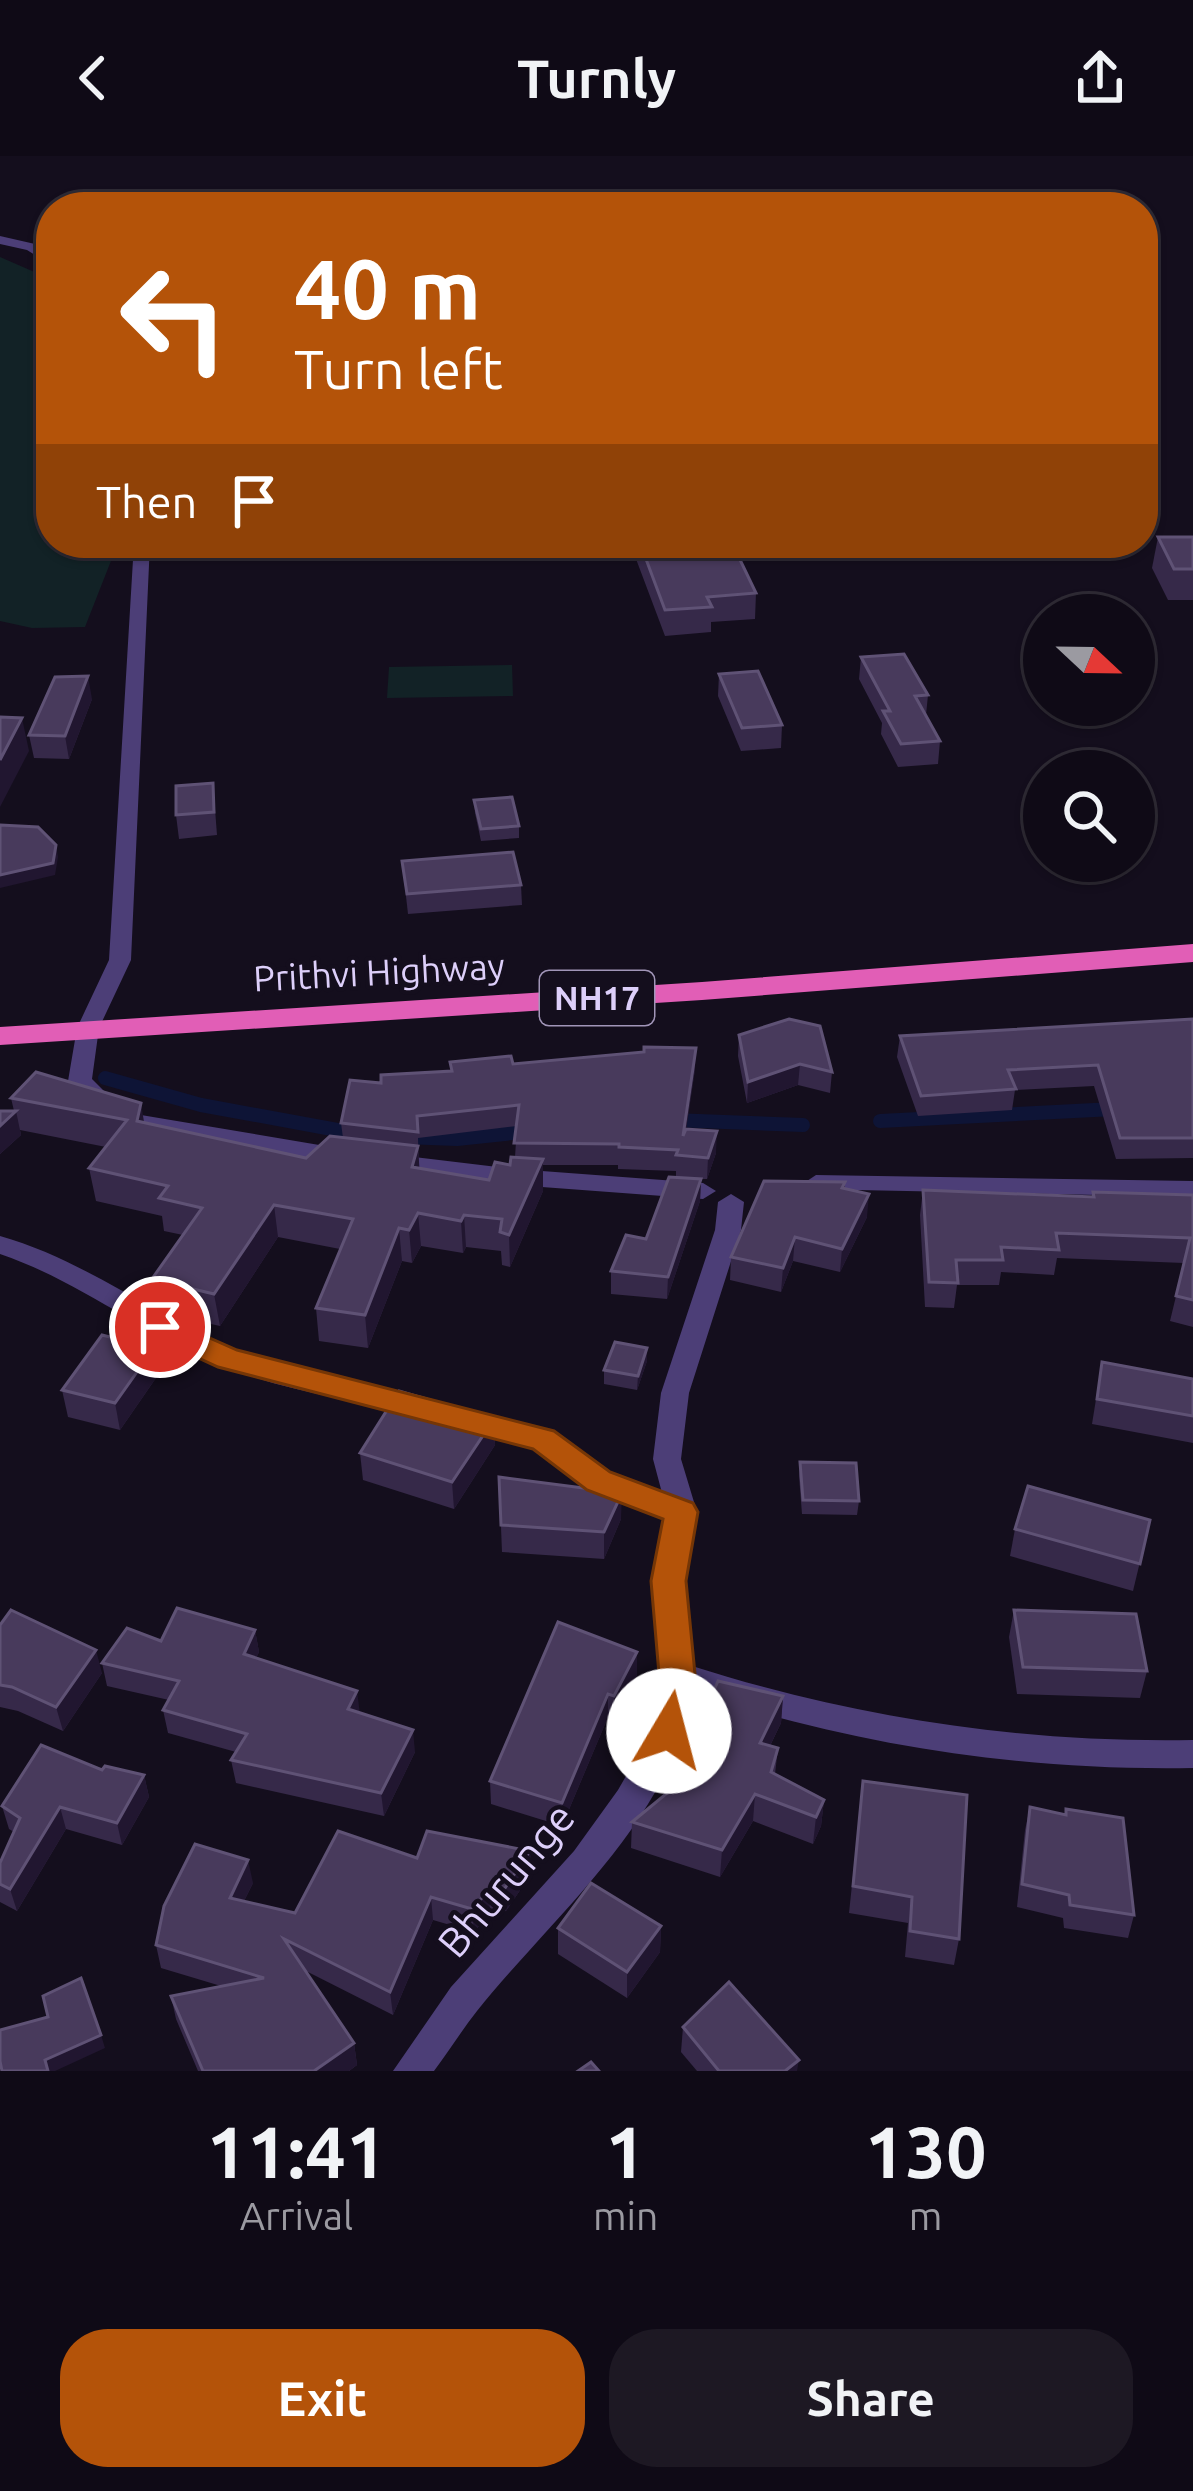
<!DOCTYPE html>
<style>
:root{--surface:#0f0a16;--page:#1d1823;--text:#f1f3f6;--muted:#9b9aa1;--line:#2f2b35;--accent:#b45309}
body{margin:0;font-family:Ubuntu,sans-serif;background:var(--page);color:var(--text);height:100vh;display:flex;flex-direction:column;font-size:45px;white-space:nowrap}
*{box-sizing:border-box;margin:0}
p{font-size:39px;color:var(--muted)}
.icon{flex:none;width:66px;height:66px;fill:none;stroke:currentColor;stroke-width:2;stroke-linecap:round;stroke-linejoin:round}
.map{position:relative;height:1915px;overflow:hidden}
.sheet{display:flex;flex-direction:column;background:var(--surface);flex:1}
.sheet>*{flex:none}
.guide{position:absolute;left:36px;top:36px;width:1122px;height:366px;border-radius:48px;box-shadow:0 3px 9px #0004,0 0 0 3px var(--line);background:#b45309;color:#fff;overflow:hidden}
.needle{width:78px;rotate:112deg}
.controls{position:absolute;left:1023px;top:438px;display:grid;gap:24px}
.controls a{display:grid;place-items:center;width:132px;height:132px;border-radius:50%;background:var(--surface);box-shadow:0 3px 9px #0004,0 0 0 3px var(--line);font-size:60px}
.pin{position:absolute;display:grid;place-items:center;width:102px;height:102px;color:#fff;margin:-51px;border:6px solid #fff;border-radius:50%;box-shadow:0 3px 12px #0007}
.me{position:absolute;width:132px;margin:-66px;rotate:8deg;stroke-linejoin:round;filter:drop-shadow(0 0 9px #0008)}
.turn{display:flex;align-items:center;gap:42px;height:252px;padding:0 60px;font-size:54px}
.turn .icon{width:156px;height:156px;stroke-width:2.5}
.turn b{display:block;font-size:84px;line-height:102px}
.then{display:flex;align-items:center;height:114px;padding:0 60px;background:#0003;gap:24px;font-size:45px}
.eta{display:flex;justify-content:space-evenly;align-items:center;height:204px;text-align:center}
.eta b{font-size:72px;font-weight:700;line-height:84px}
.cta{display:flex;gap:24px;margin-top:auto;padding:24px 60px}
.cta a{flex:1;height:138px;border-radius:48px;background:var(--accent);color:#fff;font-size:48px;font-weight:700;line-height:138px;text-align:center}
.cta a+a{background:var(--page);color:var(--text)}
header{display:flex;justify-content:space-between;align-items:center;height:156px;padding:0 60px;background:var(--surface);font-size:54px;font-weight:700}
.map>svg:first-child{display:block}
</style>
<header><svg class="icon" aria-label="back" viewBox="0 0 24 24"><path d="M15 5l-7 7 7 7"/></svg>Turnly<svg class="icon" aria-label="share" viewBox="0 0 24 24"><path d="M12 15V3M7 8l5-5 5 5M5 13v7h14v-7"/></svg></header>
<div class="map">
<svg width="1193" height="1915" viewBox="0 0 1193 1915">
<rect width="100%" height="100%" fill="#140e1d"/>
<g fill="#122226">
<polygon points="0,101 39,118 51,133 51,387 118,387 85,471 32,472 0,465"/>
<polygon points="512,509 513,540 387,542 389,511"/>
</g>
<g fill="none" stroke-linecap="round" stroke-linejoin="round">
<g stroke="#0e1436" stroke-width="14">
<polyline points="105,922 201,949 359,978"/>
<polyline points="672,964 803,969"/>
<polyline points="880,965 1114,953"/>
<polyline points="403,981 457,983 532,975"/>
</g>
<g fill="#4c3e77" fill-rule="evenodd">
<polygon points="0,80 35,88 51,99 51,109 27,94 0,88"/>
<polygon points="134,387 150,387 131,804 99,872 92,923 121,952 109,960 101,957 68,925 77,872 109,804"/>
<polygon points="141,959 343,993 355,1001 343,1009 132,972 129,967 132,962"/>
<polygon points="389,998 515,1013 703,1027 716,1035 703,1043 515,1029 380,1012 377,1006"/>
<polygon points="816,1019 1193,1025 1193,1041 807,1033 804,1027"/>
<path d="M 731,1038 L 744,1046 L 741,1074 L 689,1237 L 681,1303 L 697,1356 L 684,1425 L 692,1510 C 856,1562 1021,1587 1193,1584 L 1193,1612 C 1020,1615 855,1589 691,1536 C 674,1661 553,1760 477,1855 C 462,1874 449,1895 434,1915 L 393,1915 L 451,1831 L 574,1695 L 618,1634 L 653,1573 L 661,1518 L 654,1425 L 666,1362 L 588,1333 L 533,1292 L 456,1272 L 452,1265 L 456,1258 L 466,1255 L 552,1275 L 608,1317 L 662,1337 L 653,1303 L 661,1237 L 715,1074 L 718,1046 Z"/>
<path d="M 0,1080 C 85,1104 153,1159 233,1193 C 293,1218 359,1225 422,1240 L 432,1243 L 436,1250 L 432,1257 L 422,1260 C 353,1244 281,1235 215,1207 C 141,1176 77,1124 0,1098 Z"/>
</g>
<polygon fill="#e15eb6" fill-rule="evenodd" points="1193,788 1193,806 702,844 0,889 0,871 702,826"/>
</g>
<g fill="#362949" fill-rule="evenodd">
<polygon points="1158,381 1193,381 1193,444 1168,444 1152,412"/>
<polygon points="630,387 732,387 756,437 755,463 711,466 711,476 665,480"/>
<polygon points="861,501 928,539 926,559 940,585 938,608 898,611 881,578 882,567 859,523"/>
<polygon points="719,518 782,569 781,592 741,595 718,540"/>
<polygon points="92,543 69,603 34,602 29,579"/>
<polygon points="213,627 217,679 179,683 176,659"/>
<polygon points="474,644 519,670 519,682 481,685 475,657"/>
<polygon points="402,705 521,729 522,749 408,758"/>
<polygon points="1193,863 1193,1002 1116,1003 1094,930 1015,934 1012,954 918,960 897,901 900,880"/>
<polygon points="739,879 832,916 830,937 798,929 747,947 738,900"/>
<path d="M 450,906 L 695,913 L 686,973 L 716,997 L 707,1023 L 701,1023 L 700,1045 L 667,1143 L 611,1138 L 611,1115 L 646,1083 L 676,1020 L 676,1015 L 618,1013 L 618,1009 L 543,1009 L 543,1035 L 510,1111 L 502,1109 L 501,1095 L 466,1091 L 463,1097 L 421,1090 L 412,1107 L 402,1105 L 368,1192 L 319,1185 L 316,1152 L 340,1093 L 278,1081 L 220,1170 L 170,1159 L 160,1153 L 154,1120 L 183,1079 L 164,1075 L 162,1060 L 96,1045 L 89,1012 L 106,991 L 20,974 L 21,979 L 0,998 L 0,954 L 14,955 L 11,942 L 144,967 L 306,1002 L 343,982 L 341,967 L 381,927 L 451,915 ZM 517,970 L 515,1001 L 510,1009 L 489,1024 L 419,1012 L 418,982 Z"/>
<polygon points="845,1026 845,1033 867,1061 840,1116 793,1105 781,1136 730,1124 731,1101"/>
<polygon points="923,1034 1091,1041 1093,1036 1193,1039 1193,1171 1170,1165 1184,1107 1057,1102 1054,1119 1001,1116 999,1129 957,1129 954,1152 925,1151 920,1059"/>
<polygon points="647,1205 637,1234 604,1228 604,1214"/>
<polygon points="1102,1206 1193,1223 1193,1287 1092,1268"/>
<polygon points="158,1219 120,1274 68,1261 62,1234"/>
<polygon points="494,1263 495,1289 454,1353 363,1324 360,1297"/>
<polygon points="800,1306 859,1345 857,1359 802,1358 799,1320"/>
<polygon points="499,1321 621,1363 604,1403 502,1396"/>
<polygon points="1150,1364 1133,1435 1010,1400 1015,1373"/>
<polygon points="1014,1454 1147,1515 1140,1542 1017,1538 1009,1481"/>
<polygon points="0,1469 102,1517 63,1575 18,1555 0,1551"/>
<polygon points="255,1474 259,1496 256,1502 360,1557 415,1596 384,1660 236,1627 231,1604 236,1596 168,1577 163,1554 169,1544 107,1530 102,1507 161,1485"/>
<polygon points="637,1496 637,1519 614,1563 608,1561 562,1670 491,1648 490,1625"/>
<polygon points="783,1540 781,1567 770,1590 778,1592 775,1618 824,1644 821,1670 813,1688 753,1665 720,1721 631,1692 632,1666 689,1619 699,1589 700,1567"/>
<polygon points="102,1614 144,1619 149,1641 122,1689 66,1673 17,1755 0,1746 0,1707 14,1676 9,1673 2,1650"/>
<polygon points="863,1625 959,1783 954,1809 905,1801 908,1767 849,1757"/>
<polygon points="1030,1651 1065,1658 1066,1653 1134,1759 1128,1782 1064,1772 1063,1762 1017,1751 1025,1674"/>
<polygon points="530,1695 531,1718 506,1755 490,1757 474,1776 433,1764 393,1859 306,1815 354,1887 357,1909 349,1915 198,1915 176,1863 171,1840 221,1830 161,1812 156,1789 253,1727 244,1745 295,1757 417,1702"/>
<polygon points="661,1770 660,1796 627,1842 558,1798 558,1772"/>
<polygon points="683,1871 797,1915 697,1915 681,1896"/>
</g>
<g fill="#211630">
<polygon points="88,520 92,543 69,603 65,580"/>
<polygon points="22,562 29,595 0,651 0,604"/>
<polygon points="56,689 58,701 55,719 0,732 0,719"/>
<polygon points="696,892 695,913 682,1002 683,980"/>
<polygon points="800,908 798,929 747,947 748,926"/>
<polygon points="141,947 146,979 137,965"/>
<polygon points="16,955 21,979 0,998 0,970"/>
<polygon points="717,975 716,997 707,1023 708,1002"/>
<polygon points="418,990 420,1022 412,1011"/>
<polygon points="543,1003 543,1035 510,1111 509,1079"/>
<polygon points="701,1023 700,1045 667,1143 668,1121"/>
<polygon points="869,1038 867,1061 840,1116 842,1093"/>
<polygon points="274,1049 278,1081 220,1170 214,1138"/>
<polygon points="418,1057 421,1090 412,1107 409,1074"/>
<polygon points="464,1059 466,1091 463,1097 461,1065"/>
<polygon points="399,1072 402,1105 368,1192 365,1159"/>
<polygon points="795,1081 793,1105 781,1136 783,1112"/>
<polygon points="154,1192 158,1219 120,1274 115,1247"/>
<polygon points="647,1192 647,1205 637,1234 638,1220"/>
<polygon points="494,1263 495,1289 454,1353 452,1326"/>
<polygon points="622,1337 621,1363 604,1403 604,1376"/>
<polygon points="255,1474 259,1496 248,1521 244,1498"/>
<polygon points="96,1494 102,1517 63,1575 56,1551"/>
<polygon points="637,1496 637,1519 614,1563 614,1540"/>
<polygon points="357,1535 360,1558 348,1553"/>
<polygon points="608,1538 608,1561 562,1670 562,1647"/>
<polygon points="783,1540 781,1567 758,1614 760,1587"/>
<polygon points="413,1574 415,1596 384,1660 381,1637"/>
<polygon points="144,1619 149,1641 122,1689 117,1667"/>
<polygon points="755,1638 753,1665 720,1721 722,1694"/>
<polygon points="824,1644 821,1670 813,1688 816,1661"/>
<polygon points="60,1651 66,1673 17,1755 10,1733"/>
<polygon points="530,1695 531,1718 506,1755 505,1732"/>
<polygon points="248,1704 253,1727 234,1765 230,1742"/>
<polygon points="489,1734 490,1757 474,1776 472,1753"/>
<polygon points="431,1741 433,1764 393,1859 390,1836"/>
<polygon points="661,1770 660,1796 627,1842 627,1816"/>
<polygon points="101,1879 105,1892 55,1915 48,1915 45,1904"/>
<polygon points="354,1887 357,1909 349,1915 314,1915"/>
<polygon points="799,1904 797,1915 785,1915"/>
</g>
<g fill="#483a5c" stroke="#5f5275" stroke-width="3">
<polygon points="1158,381 1193,381 1193,413 1174,413"/>
<polygon points="640,387 732,387 756,437 707,441 712,451 665,454"/>
<polygon points="904,498 928,539 915,540 940,585 901,588 883,555 890,555 861,501"/>
<polygon points="758,515 782,569 742,572 719,518"/>
<polygon points="88,520 65,580 29,579 55,521"/>
<polygon points="0,561 22,562 0,604"/>
<polygon points="213,627 214,656 176,659 176,630"/>
<polygon points="512,641 519,670 481,673 474,644"/>
<polygon points="0,669 38,671 56,689 53,707 0,719"/>
<polygon points="513,696 521,729 407,738 402,705"/>
<polygon points="789,863 820,870 832,916 800,908 748,926 739,879"/>
<polygon points="1193,863 1193,982 1120,982 1098,909 1008,914 1016,933 921,940 900,880"/>
<polygon points="644,891 696,892 683,980 686,973 717,975 708,1002 676,999 678,994 619,991 619,988 514,987 519,949 417,960 418,976 341,967 350,924 381,927 381,919 452,915 450,906 511,900 513,908 644,896"/>
<polygon points="36,916 141,947 137,965 306,1002 330,980 418,990 412,1011 489,1024 495,1006 510,1009 511,1001 543,1003 509,1079 500,1076 502,1063 464,1059 461,1065 418,1057 409,1074 399,1072 365,1159 316,1152 353,1063 274,1049 214,1138 164,1126 154,1120 202,1052 159,1042 168,1030 89,1012 127,964 11,942"/>
<polygon points="0,955 16,955 0,970"/>
<polygon points="669,1021 701,1023 668,1121 611,1115 626,1079 646,1083"/>
<polygon points="764,1025 845,1026 842,1032 869,1038 842,1093 795,1081 783,1112 731,1101"/>
<polygon points="923,1034 1094,1041 1093,1036 1193,1039 1193,1144 1176,1140 1190,1082 1056,1077 1059,1094 1001,1091 1003,1104 956,1104 958,1127 929,1126"/>
<polygon points="102,1179 154,1192 115,1247 62,1234"/>
<polygon points="615,1186 647,1192 638,1220 604,1214"/>
<polygon points="1102,1206 1193,1223 1193,1260 1097,1243"/>
<polygon points="399,1235 494,1263 452,1326 360,1297"/>
<polygon points="800,1306 856,1307 859,1345 803,1344"/>
<polygon points="499,1321 622,1337 604,1376 501,1369"/>
<polygon points="1028,1330 1150,1364 1140,1408 1015,1373"/>
<polygon points="177,1452 255,1474 244,1498 357,1535 348,1553 413,1574 381,1637 231,1604 247,1578 163,1554 179,1525 102,1507 127,1472 161,1485"/>
<polygon points="11,1454 96,1494 56,1551 12,1531 0,1529 0,1469"/>
<polygon points="1014,1454 1136,1458 1147,1515 1023,1511"/>
<polygon points="558,1466 637,1496 614,1540 608,1538 562,1647 490,1625"/>
<polygon points="718,1525 783,1540 760,1587 778,1592 771,1616 824,1644 816,1661 755,1638 722,1694 632,1666 689,1619 705,1568 700,1567"/>
<polygon points="41,1589 102,1614 105,1610 144,1619 117,1667 60,1651 10,1733 0,1728 0,1707 20,1662 2,1650"/>
<polygon points="863,1625 967,1639 959,1783 910,1775 912,1741 853,1730"/>
<polygon points="1030,1651 1066,1659 1066,1653 1123,1662 1134,1759 1070,1749 1069,1739 1022,1728"/>
<polygon points="338,1675 417,1702 427,1675 530,1695 505,1732 489,1734 472,1753 431,1741 390,1836 284,1783 354,1887 314,1915 203,1915 171,1840 264,1822 156,1789 164,1750 195,1688 248,1704 230,1742 295,1757"/>
<polygon points="591,1727 661,1770 627,1816 558,1772"/>
<polygon points="81,1822 101,1879 45,1904 48,1915 2,1915 0,1905 0,1874 48,1861 43,1840"/>
<polygon points="729,1826 799,1904 785,1915 719,1915 683,1871"/>
<polygon points="591,1906 599,1915 578,1915"/>
</g>
<polygon fill="#b45309" stroke="#753606" stroke-width="3" points="160,1160 237,1194 554,1275 610,1316 693,1347 698,1356 686,1425 695,1518 682,1586 669,1591 656,1586 651,1575 659,1518 651,1425 663,1363 587,1334 533,1293 218,1211 149,1179 145,1171 149,1163"/>
<g text-anchor="middle" stroke-width="9" stroke-linejoin="round" paint-order="stroke">
<rect fill="#140e1d" stroke="#a195b8" stroke-width="3" x="540" y="815" width="114" height="54" rx="9"/>
<g font-size="33" font-weight="bold" fill="#ddcffa">
<text x="597" y="854">NH17</text>
</g>
<g font-size="36" fill="#ddcffa" stroke="#140e1d">
<text transform="translate(379 816) rotate(-3)" y="13">Prithvi Highway</text>
</g>
<g font-size="42" fill="#ddcffa" stroke="#140e1d">
<text transform="translate(506 1724) rotate(-50)" y="15">Bhurunge</text>
</g>
</g>
</svg>
<div class="controls">
<a><svg class="needle" viewBox="-14 -14 28 28"><path d="M0-13l5 13h-10z" fill="#e53935"/><path d="M0 13l5-13h-10z" fill="#9b9aa1"/></svg></a>
<a><svg class="icon" aria-label="search" viewBox="0 0 24 24"><circle cx="10" cy="10" r="6"/><path d="M15 15l6 6"/></svg></a>
</div>
<div class="pin" style="left:160px;top:1171px;background:#d93025"><svg class="icon" aria-label="arrive" viewBox="0 0 24 24"><path d="M6 21V4h12l-3 4 3 4H6"/></svg></div>
<svg class="me" style="left:669px;top:1575px" viewBox="-20 -20 40 40"><circle r="19" fill="#fff"/><path d="M0-13L10 11 0 6-10 11z" fill="#b45309"/></svg>
<div class="guide">
<div class="turn"><svg class="icon" aria-label="left" viewBox="0 0 24 24"><path d="M17 20v-9H6M10 6l-5 5 5 5"/></svg><div><b>40 m</b>Turn left</div></div>
<div class="then">Then<svg class="icon" aria-label="arrive" viewBox="0 0 24 24"><path d="M6 21V4h12l-3 4 3 4H6"/></svg></div>
</div>
</div>
<section class="sheet">
<div class="eta">
<div><b>11:41</b><p>Arrival</p></div>
<div><b>1</b><p>min</p></div>
<div><b>130</b><p>m</p></div>
</div>
<div class="cta"><a>Exit</a><a>Share</a></div>
</section>
